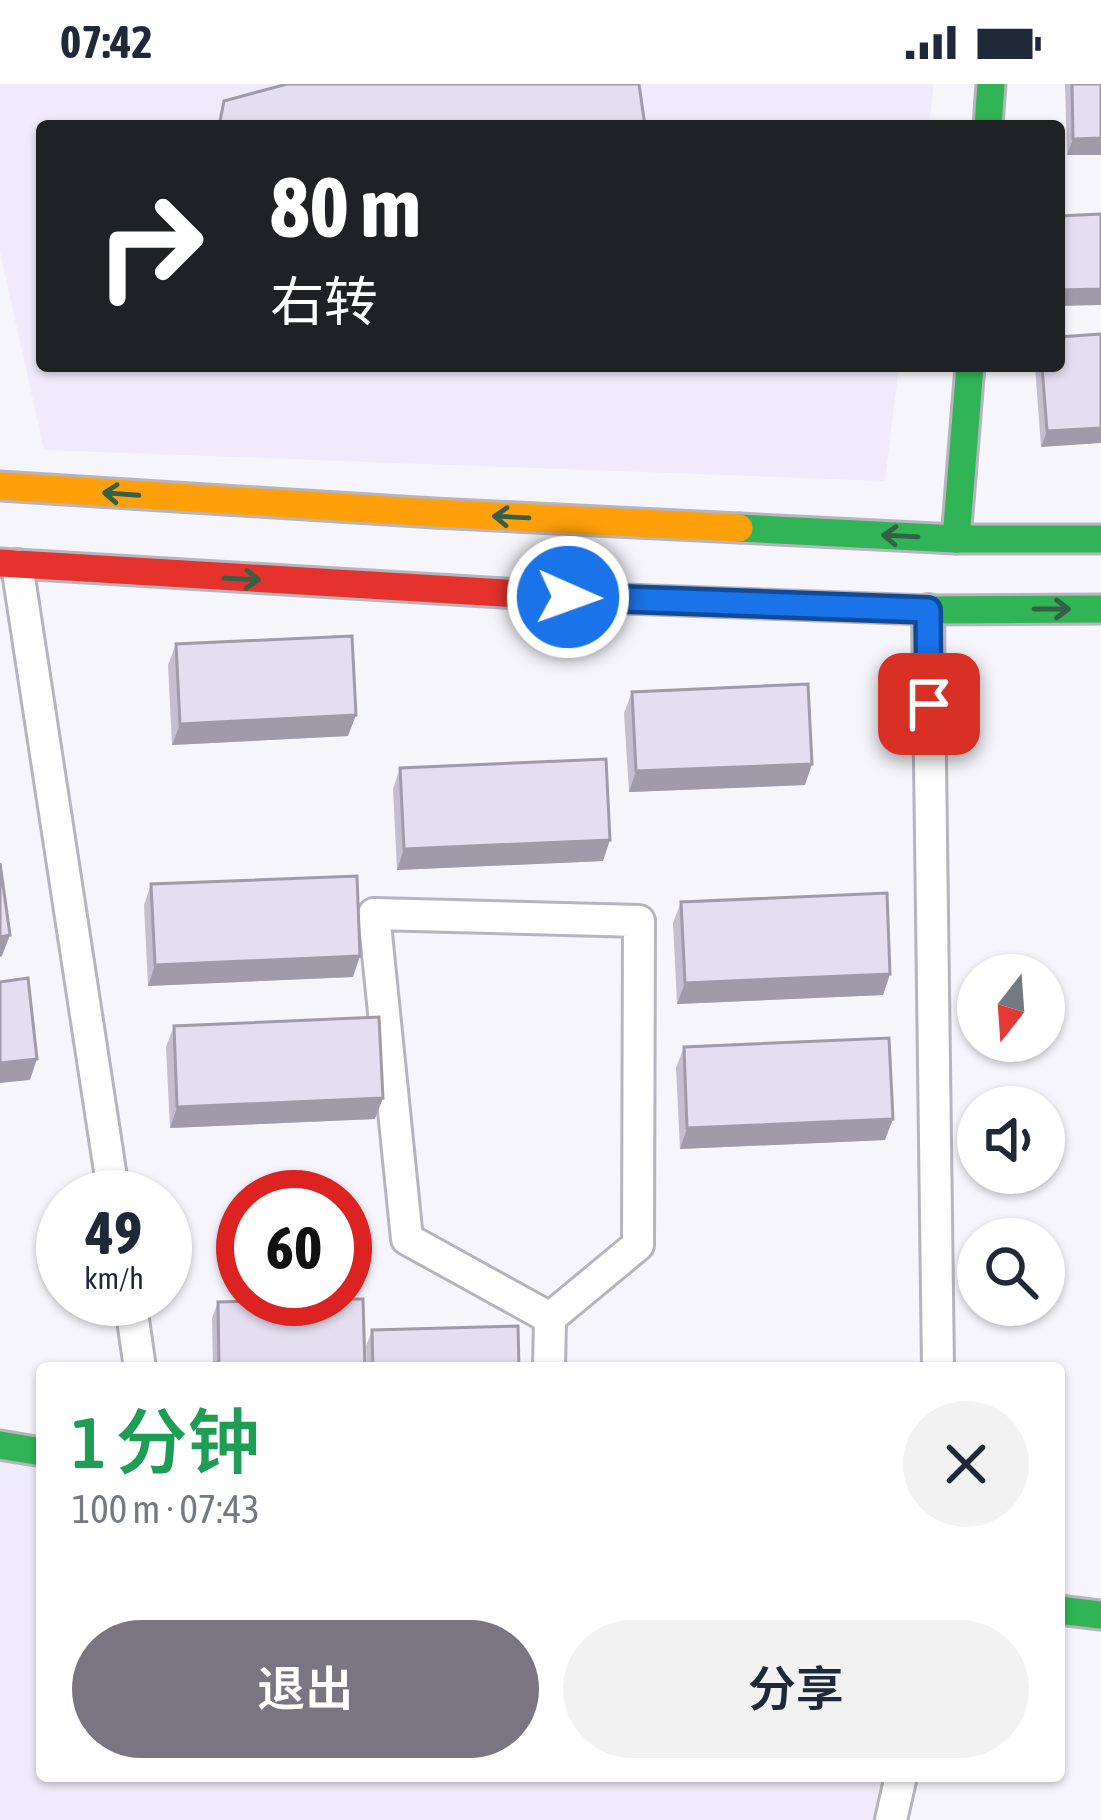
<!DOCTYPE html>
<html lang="zh">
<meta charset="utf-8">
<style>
:root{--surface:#fff;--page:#f2f2f3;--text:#1f2937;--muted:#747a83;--accent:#797681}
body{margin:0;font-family:"Asap Condensed","Noto Sans SC",sans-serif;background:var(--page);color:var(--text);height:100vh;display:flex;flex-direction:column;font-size:45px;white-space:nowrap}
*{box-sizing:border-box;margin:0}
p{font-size:39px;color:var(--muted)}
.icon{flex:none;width:66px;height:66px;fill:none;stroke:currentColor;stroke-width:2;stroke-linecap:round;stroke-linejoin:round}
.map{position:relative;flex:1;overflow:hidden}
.side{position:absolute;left:36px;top:1278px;width:1029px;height:420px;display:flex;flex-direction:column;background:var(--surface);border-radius:12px;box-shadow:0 3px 9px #0004}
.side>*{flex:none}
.top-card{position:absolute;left:36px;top:36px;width:1029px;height:252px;border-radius:12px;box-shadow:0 3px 9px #0004;background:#202124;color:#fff;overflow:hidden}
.needle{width:78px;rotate:197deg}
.fabs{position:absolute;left:957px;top:870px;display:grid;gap:24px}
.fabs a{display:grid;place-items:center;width:108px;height:108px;border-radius:50%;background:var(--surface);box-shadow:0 3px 9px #0004;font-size:60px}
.speed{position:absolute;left:36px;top:1086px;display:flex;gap:24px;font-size:60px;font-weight:700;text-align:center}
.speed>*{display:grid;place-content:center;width:156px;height:156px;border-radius:50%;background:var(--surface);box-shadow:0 3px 9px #0004;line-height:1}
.speed small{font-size:30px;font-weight:400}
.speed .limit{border:18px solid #d22;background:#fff;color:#111}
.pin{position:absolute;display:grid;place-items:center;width:102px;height:102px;color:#fff;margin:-51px;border-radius:24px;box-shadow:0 6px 18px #0006}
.me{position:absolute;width:132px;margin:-66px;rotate:92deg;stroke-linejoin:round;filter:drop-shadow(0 0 9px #0008)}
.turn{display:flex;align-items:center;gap:42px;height:252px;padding:0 36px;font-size:54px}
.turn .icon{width:156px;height:156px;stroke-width:2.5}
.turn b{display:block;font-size:84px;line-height:102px}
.round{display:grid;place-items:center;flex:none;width:126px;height:126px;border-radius:63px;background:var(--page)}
.head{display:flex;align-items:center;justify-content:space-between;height:204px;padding:0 36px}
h1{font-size:72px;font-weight:600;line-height:90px;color:#1e9e55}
.action{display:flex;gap:24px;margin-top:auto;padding:24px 36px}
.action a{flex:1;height:138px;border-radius:72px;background:var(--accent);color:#fff;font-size:48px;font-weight:600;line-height:138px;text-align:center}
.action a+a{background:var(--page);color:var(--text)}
.status{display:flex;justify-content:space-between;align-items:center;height:84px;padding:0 60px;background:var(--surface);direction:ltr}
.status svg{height:33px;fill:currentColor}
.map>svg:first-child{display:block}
</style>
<div class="status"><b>07:42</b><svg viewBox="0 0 49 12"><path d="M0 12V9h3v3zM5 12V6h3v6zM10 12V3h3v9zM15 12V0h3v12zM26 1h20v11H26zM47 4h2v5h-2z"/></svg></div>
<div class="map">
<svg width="1101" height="1736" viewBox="0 0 1101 1736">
<rect width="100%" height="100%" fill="#f6f5fc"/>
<g fill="#efebfb">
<polygon points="0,0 934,0 929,42 42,42 42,282 899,282 885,397 44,366 0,168"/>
<polygon points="0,1361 42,1368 42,1692 901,1692 891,1736 0,1736"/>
</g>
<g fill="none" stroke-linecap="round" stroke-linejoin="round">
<defs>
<g id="street">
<polyline points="17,481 114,1113"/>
<polyline points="928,526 938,1284"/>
<polygon points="374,830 639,837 638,1161 550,1234 407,1155"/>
<polyline points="130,1215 140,1284"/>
<polyline points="549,1284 550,1234"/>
<polyline points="891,1736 901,1692"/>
</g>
<g id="fast">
<polyline points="988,42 991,0"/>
<polyline points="739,444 956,455 1101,455"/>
<polyline points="956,455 970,282"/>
<polyline points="571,513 928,526 1101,525"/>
<polyline points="0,1361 42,1368"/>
<polyline points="1059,1526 1101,1531"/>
</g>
<polyline id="slow" points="0,402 434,429 739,444"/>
<polyline id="jam" points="0,479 571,513"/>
</defs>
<use href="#street" stroke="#b6b4bc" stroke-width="36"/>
<use href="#fast" stroke="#b6b4bc" stroke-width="33"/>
<use href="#slow" stroke="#b6b4bc" stroke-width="33"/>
<use href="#jam" stroke="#b6b4bc" stroke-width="33"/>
<use href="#street" stroke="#fefeff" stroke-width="30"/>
<use href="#fast" stroke="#30b455" stroke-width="27"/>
<use href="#slow" stroke="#ff9f0a" stroke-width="27"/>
<use href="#jam" stroke="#e5322d" stroke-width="27"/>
</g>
<g fill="#c3bfce">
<polygon points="1065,0 1101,0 1067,71"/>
<polygon points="1101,250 1041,363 1035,282 1059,282"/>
<polygon points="176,560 348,652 172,661 168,581"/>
<polygon points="632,608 805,701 629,708 624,629"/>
<polygon points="400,684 603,777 397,786 393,705"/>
<polygon points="151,800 353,893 148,902 144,821"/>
<polygon points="681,818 890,890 883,911 677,920 673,839"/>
<polygon points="174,942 375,1035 170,1044 166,963"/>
<polygon points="684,963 885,1056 680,1065 676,984"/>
<polygon points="218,1218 365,1284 213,1284 212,1234"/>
<polygon points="372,1246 519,1284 367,1284 366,1262"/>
</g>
<g fill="#9f9ba8">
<polygon points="1101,54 1101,71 1067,71 1073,55"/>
<polygon points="1101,205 1101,221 1059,222 1059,206"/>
<polygon points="1101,344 1101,359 1041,363 1047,347"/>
<polygon points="356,631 348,652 172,661 180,640"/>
<polygon points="812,680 805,701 629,708 636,687"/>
<polygon points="610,756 603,777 397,786 404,765"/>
<polygon points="10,851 2,872 0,873 0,853"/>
<polygon points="360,872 353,893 148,902 155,881"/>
<polygon points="890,890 883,911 677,920 685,899"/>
<polygon points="37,975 30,996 0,999 0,979"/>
<polygon points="383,1014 375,1035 170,1044 177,1023"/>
<polygon points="893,1035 885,1056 680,1065 687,1044"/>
</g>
<g fill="#e3def0" stroke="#9f9ba8" stroke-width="3">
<polygon points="287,0 639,0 645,42 219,42 224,17"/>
<polygon points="1072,0 1101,0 1101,54 1073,55"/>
<polygon points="1101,130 1101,205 1059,206 1059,132"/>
<polygon points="1101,250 1101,344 1047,347 1042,282 1059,282 1059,253"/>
<polygon points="352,552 356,631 180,640 176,560"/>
<polygon points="808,600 812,680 636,687 632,608"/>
<polygon points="606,675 610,756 404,765 400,684"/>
<polygon points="0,779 10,851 0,853"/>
<polygon points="357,792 360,872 155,881 151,800"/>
<polygon points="887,809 890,890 685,899 681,818"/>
<polygon points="28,894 37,975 0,979 0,898"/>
<polygon points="379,933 383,1014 177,1023 174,942"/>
<polygon points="889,954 893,1035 687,1044 684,963"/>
<polygon points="345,1215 363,1215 365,1284 219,1284 218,1218"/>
<polygon points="518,1242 519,1284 373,1284 372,1246"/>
</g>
<defs><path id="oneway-shaft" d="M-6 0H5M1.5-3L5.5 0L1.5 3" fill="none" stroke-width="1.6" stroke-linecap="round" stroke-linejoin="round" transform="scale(3)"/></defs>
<g stroke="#346047">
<use href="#oneway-shaft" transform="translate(121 410) rotate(-176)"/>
<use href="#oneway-shaft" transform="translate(511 433) rotate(-177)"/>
<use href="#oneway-shaft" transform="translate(900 452) rotate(-177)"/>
<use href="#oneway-shaft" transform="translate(242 495) rotate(3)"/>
<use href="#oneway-shaft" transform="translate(1052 525)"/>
</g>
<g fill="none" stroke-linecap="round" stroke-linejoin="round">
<defs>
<polyline id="route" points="568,513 928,526 929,620"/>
</defs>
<use href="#route" stroke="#114b97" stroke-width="30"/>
<use href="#route" stroke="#1a73e8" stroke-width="21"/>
</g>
</svg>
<div class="fabs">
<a><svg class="needle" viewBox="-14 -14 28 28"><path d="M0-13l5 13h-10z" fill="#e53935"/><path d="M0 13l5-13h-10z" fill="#747a83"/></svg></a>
<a><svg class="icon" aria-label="sound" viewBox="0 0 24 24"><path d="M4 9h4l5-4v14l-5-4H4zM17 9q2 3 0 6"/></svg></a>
<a><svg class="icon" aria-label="search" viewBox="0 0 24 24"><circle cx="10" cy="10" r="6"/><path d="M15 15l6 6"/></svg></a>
</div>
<div class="speed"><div>49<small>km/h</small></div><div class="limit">60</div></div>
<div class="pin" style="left:929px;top:620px;background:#d93025"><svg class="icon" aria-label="arrive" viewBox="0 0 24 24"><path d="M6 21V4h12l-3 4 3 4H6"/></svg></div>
<svg class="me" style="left:568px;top:513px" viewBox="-20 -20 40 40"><circle r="17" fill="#1a73e8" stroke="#fff" stroke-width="3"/><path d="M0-11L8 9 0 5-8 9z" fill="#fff"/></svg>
<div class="top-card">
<div class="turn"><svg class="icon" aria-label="right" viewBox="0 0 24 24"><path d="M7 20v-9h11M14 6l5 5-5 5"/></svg><div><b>80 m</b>右转</div></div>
</div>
<section class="side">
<div class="head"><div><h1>1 分钟</h1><p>100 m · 07:43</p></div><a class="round"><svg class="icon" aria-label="close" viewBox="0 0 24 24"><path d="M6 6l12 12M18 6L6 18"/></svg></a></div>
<div class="action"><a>退出</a><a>分享</a></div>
</section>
</div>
